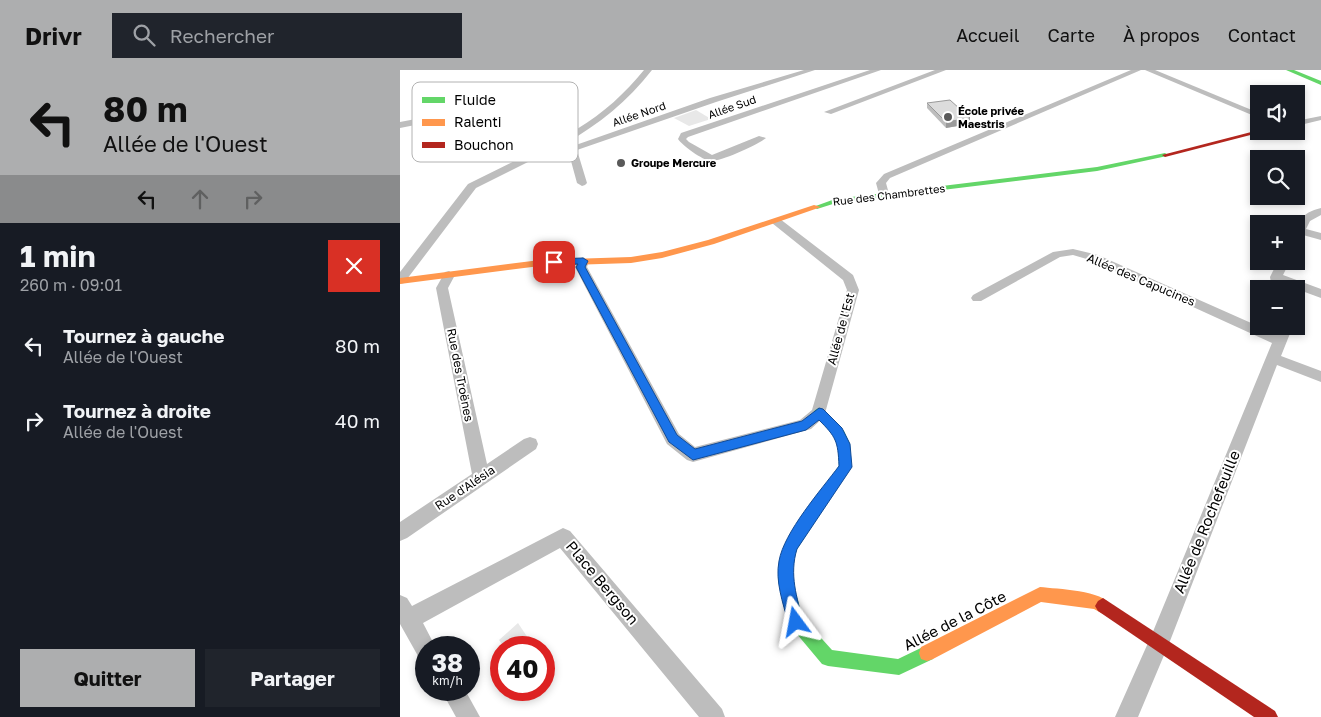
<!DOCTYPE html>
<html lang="fr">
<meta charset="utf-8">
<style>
:root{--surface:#171b24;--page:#20242c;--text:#f1f3f6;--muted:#9ea1a6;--accent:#adaeaf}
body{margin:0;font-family:"Golos Text",sans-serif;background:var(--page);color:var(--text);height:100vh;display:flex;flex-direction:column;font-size:19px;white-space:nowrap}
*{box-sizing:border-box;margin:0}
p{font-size:16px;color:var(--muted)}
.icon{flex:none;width:28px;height:28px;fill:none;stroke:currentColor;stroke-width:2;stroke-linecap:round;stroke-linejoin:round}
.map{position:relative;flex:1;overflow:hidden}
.sheet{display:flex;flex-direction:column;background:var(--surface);width:400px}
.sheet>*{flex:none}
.top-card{background:#adaeaf;color:#111;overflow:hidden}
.buttons{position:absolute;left:850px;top:15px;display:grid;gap:10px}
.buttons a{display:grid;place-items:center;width:55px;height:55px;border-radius:0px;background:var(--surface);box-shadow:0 2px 8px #0003;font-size:25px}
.speed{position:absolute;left:15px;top:566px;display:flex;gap:10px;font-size:25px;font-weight:700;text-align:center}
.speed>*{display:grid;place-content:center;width:65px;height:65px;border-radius:50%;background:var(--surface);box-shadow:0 2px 8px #0003;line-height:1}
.speed small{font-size:12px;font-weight:400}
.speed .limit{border:8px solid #d22;background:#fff;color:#111}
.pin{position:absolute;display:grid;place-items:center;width:42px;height:42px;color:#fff;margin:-21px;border-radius:10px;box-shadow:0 2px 8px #0006}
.me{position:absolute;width:55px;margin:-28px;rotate:347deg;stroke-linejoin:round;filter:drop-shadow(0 0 4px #0008)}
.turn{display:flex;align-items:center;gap:18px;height:105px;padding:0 20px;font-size:22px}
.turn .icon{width:65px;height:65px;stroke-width:2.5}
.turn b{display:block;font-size:35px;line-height:42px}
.lanes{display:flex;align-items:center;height:48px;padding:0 20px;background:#0003;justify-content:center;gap:25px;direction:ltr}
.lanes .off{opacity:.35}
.round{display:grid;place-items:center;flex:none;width:52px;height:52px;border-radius:0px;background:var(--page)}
.overview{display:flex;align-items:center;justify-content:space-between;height:85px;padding:0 20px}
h1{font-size:30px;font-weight:700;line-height:38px}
.primary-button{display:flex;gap:10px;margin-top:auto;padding:10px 20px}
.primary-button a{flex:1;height:58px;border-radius:0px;background:var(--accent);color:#111;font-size:20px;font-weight:700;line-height:58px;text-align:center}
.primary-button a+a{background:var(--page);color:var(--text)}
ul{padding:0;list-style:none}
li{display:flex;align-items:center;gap:15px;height:75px;padding:0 20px}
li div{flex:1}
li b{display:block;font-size:19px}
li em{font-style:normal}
header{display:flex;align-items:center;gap:30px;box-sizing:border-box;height:70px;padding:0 25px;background:var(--accent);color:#111}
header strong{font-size:24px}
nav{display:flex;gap:28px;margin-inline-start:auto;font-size:18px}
.search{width:350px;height:45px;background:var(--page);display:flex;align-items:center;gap:12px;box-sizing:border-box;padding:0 18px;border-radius:0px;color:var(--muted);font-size:19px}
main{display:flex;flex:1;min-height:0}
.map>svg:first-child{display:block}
</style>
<header>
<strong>Drivr</strong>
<div class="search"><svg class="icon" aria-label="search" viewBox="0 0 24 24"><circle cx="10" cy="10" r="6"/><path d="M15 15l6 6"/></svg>Rechercher</div>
<nav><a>Accueil</a><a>Carte</a><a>À propos</a><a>Contact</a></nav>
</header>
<main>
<section class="sheet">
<div class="top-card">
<div class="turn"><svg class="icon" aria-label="left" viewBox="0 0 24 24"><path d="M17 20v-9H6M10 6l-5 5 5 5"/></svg><div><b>80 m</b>Allée de l'Ouest</div></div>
<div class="lanes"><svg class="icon" aria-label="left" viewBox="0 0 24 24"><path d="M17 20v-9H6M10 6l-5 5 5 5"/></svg><svg class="icon off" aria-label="ahead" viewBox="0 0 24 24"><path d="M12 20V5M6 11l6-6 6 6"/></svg><svg class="icon off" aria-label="right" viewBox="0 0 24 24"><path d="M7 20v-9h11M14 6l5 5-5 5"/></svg></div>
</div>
<div class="overview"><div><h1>1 min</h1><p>260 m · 09:01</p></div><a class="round" style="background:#d93025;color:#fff"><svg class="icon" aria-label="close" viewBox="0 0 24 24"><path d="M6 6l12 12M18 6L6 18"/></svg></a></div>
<ul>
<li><svg class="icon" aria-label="left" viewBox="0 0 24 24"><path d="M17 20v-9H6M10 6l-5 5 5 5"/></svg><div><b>Tournez à gauche</b><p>Allée de l'Ouest</p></div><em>80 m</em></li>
<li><svg class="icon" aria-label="right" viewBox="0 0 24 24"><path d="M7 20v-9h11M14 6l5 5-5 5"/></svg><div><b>Tournez à droite</b><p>Allée de l'Ouest</p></div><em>40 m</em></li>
</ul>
<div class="primary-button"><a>Quitter</a><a>Partager</a></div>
</section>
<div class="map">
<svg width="921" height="647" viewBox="0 0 921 647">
<rect width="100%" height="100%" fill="#fff"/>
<g fill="#e8e8e8">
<polygon points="296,40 311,49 289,56 274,48"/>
<polygon points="118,553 134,577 104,577 99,570"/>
</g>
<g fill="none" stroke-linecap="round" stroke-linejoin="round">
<g fill="#bdbdbd" fill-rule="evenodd">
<path d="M 244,0 L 252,0 C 228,31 198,55 166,73 L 173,76 L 310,28 L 404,0 L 415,0 L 316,32 L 177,80 L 187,113 L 185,115 L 182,116 L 177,113 L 168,80 L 160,76 L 76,118 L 4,213 L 0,214 L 0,202 L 68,114 L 171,63 L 165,57 L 159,28 L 157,27 L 0,58 L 0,52 L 158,22 L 167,27 L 173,57 L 177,59 C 204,43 225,23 244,0 Z"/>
<path d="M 470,0 L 481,0 L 288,67 L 286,69 L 289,72 L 312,85 L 359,66 L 366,68 C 358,75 322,91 311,91 C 302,90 283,76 278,69 L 281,63 Z"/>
<polygon points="535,0 546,0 431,44 424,42"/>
<polygon points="731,0 741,0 490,108 486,113 489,124 488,126 484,127 479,124 476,113 484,104"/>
<polygon points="745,0 755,0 859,43 859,48"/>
<polygon points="921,46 921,50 896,56 896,51"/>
<path d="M 921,138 L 921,145 L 910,151 L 906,159 L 921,163 L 921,170 L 903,165 L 900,170 L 896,171 C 896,152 901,143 921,138 Z"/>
<polygon points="376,148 380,149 453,205 459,220 424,347 411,359 293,392 287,390 267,374 175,197 179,189 183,187 189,191 187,197 279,364 295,377 400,350 412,340 447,220 443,210 372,153 371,151"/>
<polygon points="673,179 698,185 876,264 876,256 890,256 891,261 881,286 921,301 921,312 877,295 770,571 738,647 715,647 752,564 872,273 690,190 673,185 660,187 581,231 573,231 571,228 573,225 653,182"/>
<polygon points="878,191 890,191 883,205 921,219 921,228 883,214 882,219 872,219 870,207"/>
<polygon points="49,201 55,205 48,218 87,394 124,369 130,367 136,369 138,374 136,379 7,468 0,471 0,452 72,404 36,218 45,202"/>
<polygon points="163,458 170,461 322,639 325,647 299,647 160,478 23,553 36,578 26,578 26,589 18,586 0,554 0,525 7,528 12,536"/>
<polygon points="41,620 65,620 80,647 56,647"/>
</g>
<g fill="#63d668" fill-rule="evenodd">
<polygon points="886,0 894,0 921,11 921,15"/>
<polygon points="765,83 768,85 767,86 697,101 436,133 417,139 413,137 435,129 697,97"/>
<polygon points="419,338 423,340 444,361 450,374 451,397 397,479 393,492 392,510 403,548 432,580 498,589 527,575 533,577 535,583 533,589 499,605 428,596 422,594 391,557 388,552 378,510 379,492 384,476 439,396 438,374 433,364 413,343 415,340"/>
</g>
<g fill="#ff974d" fill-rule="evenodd">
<polygon points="414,135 421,137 314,174 262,188 231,193 140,196 0,214 0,208 140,190 231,187 262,182 308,170"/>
<path d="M 640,517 C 657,519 704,520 711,536 L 708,541 L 703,544 L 694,539 L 641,532 L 533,589 L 527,591 L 521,589 L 519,583 L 521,577 Z"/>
</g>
<g fill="#b3261e" fill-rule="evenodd">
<polygon points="859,60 866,61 765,87 762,85"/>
<polygon points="703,528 875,641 878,647 854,647 698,541 695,536 698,531"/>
</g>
</g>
<polygon fill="#bdbdbd" points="527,33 570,48 569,54 546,58 527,38"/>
<polygon fill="#9a9a9a" points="570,48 569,54 546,58 546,52"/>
<polygon fill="#dcdcdc" stroke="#9a9a9a" points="550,30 570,48 546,52 527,33"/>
<path fill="#1a73e8" stroke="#114b97" d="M 183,188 L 188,191 L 185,197 L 277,365 L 295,379 L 402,351 L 419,338 L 423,339 L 442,358 L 450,374 L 452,397 L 397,479 C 389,505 397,527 403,552 L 401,558 L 396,560 L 390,558 L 388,552 C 383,533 375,511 379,491 C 384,462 421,420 439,396 C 438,371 436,367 419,350 L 406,360 L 293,390 L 269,372 L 176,197 L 178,194 L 154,195 L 150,192 L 154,189 Z"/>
<g fill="#595959" stroke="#fff" stroke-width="2">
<circle cx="548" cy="47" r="5"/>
<circle cx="221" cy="93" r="5"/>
</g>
<g text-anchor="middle" stroke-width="4" stroke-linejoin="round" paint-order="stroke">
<g font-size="11" fill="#000" stroke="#fff">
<text transform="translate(332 37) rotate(-19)" y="4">Allée Sud</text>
<text transform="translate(239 44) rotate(-19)" y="4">Allée Nord</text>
<text transform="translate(489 125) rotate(-7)" y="4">Rue des Chambrettes</text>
</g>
<g font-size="11" font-weight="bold" fill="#000" stroke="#fff" text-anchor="start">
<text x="558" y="45">École privée<tspan x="558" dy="13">Maestris</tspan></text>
<text x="231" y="97">Groupe Mercure</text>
</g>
<g font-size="12" fill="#000" stroke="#fff">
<text transform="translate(741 210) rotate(23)" y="4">Allée des Capucines</text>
<text transform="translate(441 259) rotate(-75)" y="4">Allée de l'Est</text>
<text transform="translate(60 305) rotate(79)" y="4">Rue des Troënes</text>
<text transform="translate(65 418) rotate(-34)" y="4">Rue d'Alésia</text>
</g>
<g font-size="15" fill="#000" stroke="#fff">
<text transform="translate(807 452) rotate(-68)" y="5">Allée de Rochefeuille</text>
<text transform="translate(202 513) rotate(50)" y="5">Place Bergson</text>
<text transform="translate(555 551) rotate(-27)" y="5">Allée de la Côte</text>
</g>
</g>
<rect x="12" y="12" width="166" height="80" rx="8" fill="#fff" stroke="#b2b2b2" stroke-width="1"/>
<rect x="22" y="27" width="23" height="6" fill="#63d668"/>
<rect x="22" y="49" width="23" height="7" fill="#ff974d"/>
<rect x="22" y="72" width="23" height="6" fill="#b3261e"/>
<g font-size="14" fill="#000">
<text x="54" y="35">Fluide</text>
<text x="54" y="57">Ralenti</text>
<text x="54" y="80">Bouchon</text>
</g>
</svg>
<div class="buttons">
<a><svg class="icon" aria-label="sound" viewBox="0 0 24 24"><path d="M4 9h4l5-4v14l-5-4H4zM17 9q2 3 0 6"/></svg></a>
<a><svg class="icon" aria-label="search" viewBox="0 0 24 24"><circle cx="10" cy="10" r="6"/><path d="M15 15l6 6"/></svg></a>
<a>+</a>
<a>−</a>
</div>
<div class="speed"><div>38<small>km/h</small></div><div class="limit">40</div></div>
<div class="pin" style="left:154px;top:192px;background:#d93025"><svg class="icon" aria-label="arrive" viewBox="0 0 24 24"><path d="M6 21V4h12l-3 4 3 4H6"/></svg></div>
<svg class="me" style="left:396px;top:552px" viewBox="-20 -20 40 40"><path d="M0-17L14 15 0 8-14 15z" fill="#1a73e8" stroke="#fff" stroke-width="4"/></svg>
</div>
</main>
